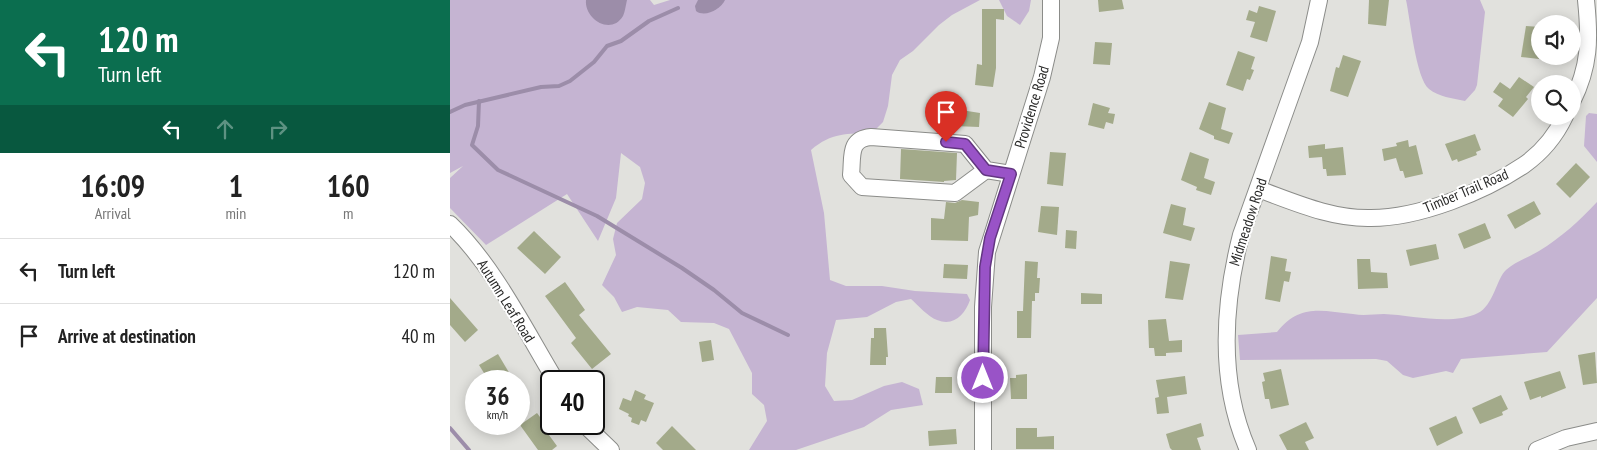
<!DOCTYPE html>
<style>
:root{--surface:#fff;--page:#f6f6f6;--text:#222;--muted:#767676;--line:#e0e0e0}
body{margin:0;font-family:"PT Sans Narrow",sans-serif;background:var(--page);color:var(--text);height:100vh;display:flex;flex-direction:column;font-size:19px;white-space:nowrap}
*{box-sizing:border-box;margin:0}
p{font-size:16px;color:var(--muted)}
.icon{flex:none;width:28px;height:28px;fill:none;stroke:currentColor;stroke-width:2;stroke-linecap:round;stroke-linejoin:round}
.map{position:relative;flex:1;overflow:hidden}
.side{display:flex;flex-direction:column;background:var(--surface);width:450px}
.side>*{flex:none}
.top-card{background:#0b6e4f;color:#fff;overflow:hidden}
.controls{position:absolute;left:1081px;top:15px;display:grid;gap:10px}
.controls a{display:grid;place-items:center;width:50px;height:50px;border-radius:50%;background:var(--surface);box-shadow:0 2px 12px #0003;font-size:25px}
.speed{position:absolute;left:15px;top:370px;display:flex;gap:10px;font-size:25px;font-weight:700;text-align:center}
.speed>*{display:grid;place-content:center;width:65px;height:65px;border-radius:50%;background:var(--surface);box-shadow:0 2px 12px #0003;line-height:1}
.speed small{font-size:12px;font-weight:400}
.speed .limit{border:2px solid #111;border-radius:8px;background:#fff;color:#111}
.pin{position:absolute;display:grid;place-items:center;width:42px;height:42px;color:#fff;margin:-51px -21px;border-radius:50% 50% 50% 0;rotate:-45deg;box-shadow:0 0 5px #0007}
.pin .icon{rotate:45deg}
.me{position:absolute;width:55px;margin:-28px;rotate:0deg;stroke-linejoin:round;filter:drop-shadow(0 0 4px #0008)}
.turn{display:flex;align-items:center;gap:18px;height:105px;padding:0 15px;font-size:22px}
.turn .icon{width:65px;height:65px;stroke-width:2.5}
.turn b{display:block;font-size:35px;line-height:42px}
.lanes{display:flex;align-items:center;height:48px;padding:0 15px;background:#0003;justify-content:center;gap:25px;direction:ltr}
.lanes .off{opacity:.35}
.eta{display:flex;justify-content:space-evenly;align-items:center;height:85px;text-align:center}
.eta b{font-size:30px;font-weight:700;line-height:35px}
ul{padding:0;list-style:none}
li{display:flex;align-items:center;gap:15px;height:65px;padding:0 15px;border-top:1px solid var(--line)}
li div{flex:1}
li b{display:block;font-size:19px}
li em{font-style:normal}
main{display:flex;flex:1;min-height:0}
.map>svg:first-child{display:block}
</style>
<main>
<section class="side">
<div class="top-card">
<div class="turn"><svg class="icon" aria-label="left" viewBox="0 0 24 24"><path d="M17 20v-9H6M10 6l-5 5 5 5"/></svg><div><b>120 m</b>Turn left</div></div>
<div class="lanes"><svg class="icon" aria-label="left" viewBox="0 0 24 24"><path d="M17 20v-9H6M10 6l-5 5 5 5"/></svg><svg class="icon off" aria-label="ahead" viewBox="0 0 24 24"><path d="M12 20V5M6 11l6-6 6 6"/></svg><svg class="icon off" aria-label="right" viewBox="0 0 24 24"><path d="M7 20v-9h11M14 6l5 5-5 5"/></svg></div>
</div>
<div class="eta">
<div><b>16:09</b><p>Arrival</p></div>
<div><b>1</b><p>min</p></div>
<div><b>160</b><p>m</p></div>
</div>
<ul>
<li><svg class="icon" aria-label="left" viewBox="0 0 24 24"><path d="M17 20v-9H6M10 6l-5 5 5 5"/></svg><div><b>Turn left</b></div><em>120 m</em></li>
<li><svg class="icon" aria-label="arrive" viewBox="0 0 24 24"><path d="M6 21V4h12l-3 4 3 4H6"/></svg><div><b>Arrive at destination</b></div><em>40 m</em></li>
</ul>
</section>
<div class="map">
<svg width="1147" height="450" viewBox="0 0 1147 450">
<rect width="100%" height="100%" fill="#e1e1dd"/>
<g fill="#c5b4d2">
<path d="M 0,0 L 200,0 L 204,5 L 220,0 L 530,0 L 502,15 L 489,25 L 463,51 L 450,60 L 442,75 L 438,106 L 433,122 L 422,133 C 397,134 382,132 361,150 L 374,213 L 380,280 L 396,286 L 432,286 L 465,291 L 517,294 L 520,300 C 515,314 504,327 487,320 C 478,317 468,305 461,299 L 446,302 L 417,317 L 386,320 L 377,353 L 375,386 L 384,401 L 402,400 L 434,386 L 452,382 L 469,389 L 473,405 L 441,410 L 414,427 L 346,450 L 299,450 L 317,421 L 314,405 L 302,394 L 302,373 L 279,329 L 264,323 L 231,322 L 218,310 L 187,307 L 172,312 L 164,297 L 152,285 L 166,255 L 163,239 L 167,223 L 192,199 L 195,183 L 190,167 L 171,153 L 166,198 L 148,241 L 117,194 L 36,245 L 0,208 L 0,178 L 13,166 L 0,173 Z"/>
<polygon points="549,0 581,0 579,11 570,25 557,16"/>
<path d="M 956,0 L 1030,0 L 1035,12 L 1027,85 L 1025,90 L 1015,101 C 1002,98 989,97 979,89 C 966,79 960,18 956,0 Z"/>
<polygon points="1139,113 1147,114 1147,162 1134,146 1136,116"/>
<path d="M 1147,202 L 1147,298 L 1097,352 L 1011,359 L 1003,373 L 996,371 L 963,378 L 953,375 L 937,361 L 926,359 L 790,360 L 788,335 L 827,332 C 850,303 872,311 903,314 C 914,316 923,314 934,314 C 962,315 1001,326 1028,313 C 1043,306 1047,278 1056,270 C 1065,262 1079,257 1089,251 C 1112,237 1129,221 1147,202 Z"/>
</g>
<g fill="#9c8da9">
<path d="M 136,0 L 177,0 C 176,4 175,12 173,16 C 161,36 134,19 136,0 Z"/>
<path d="M 248,0 L 275,0 C 271,9 255,18 246,11 L 245,6 Z"/>
</g>
<g fill="none" stroke-linecap="round" stroke-linejoin="round">
<g stroke="#9c8da9" stroke-width="4">
<polyline points="29,101 28,126 22,145 48,170 147,216 232,268 264,290 292,313 338,335"/>
<polyline points="0,112 15,105 91,87 109,86 120,81 144,62 157,46 171,41 199,21 228,8"/>
<polyline points="0,428 19,450"/>
</g>
</g>
<g fill="#a3aa8a">
<polygon points="648,0 672,0 674,9 649,12"/>
<polygon points="919,0 939,0 936,26 918,24"/>
<polygon points="809,6 826,11 817,42 800,37 805,22 796,20 799,10 807,13"/>
<polygon points="532,9 554,9 554,20 546,19 546,68 543,87 525,85 527,64 532,65"/>
<polygon points="1076,26 1090,27 1089,59 1071,57"/>
<polygon points="645,42 662,43 660,65 643,64"/>
<polygon points="788,51 805,57 801,69 804,70 800,80 797,79 793,91 776,85"/>
<polygon points="893,55 911,61 898,97 880,91 886,67 889,68"/>
<polygon points="1069,77 1084,87 1076,97 1078,99 1063,117 1048,106 1053,99 1043,92 1050,82 1060,89"/>
<polygon points="759,102 776,108 771,129 783,133 779,144 764,139 764,136 749,129"/>
<polygon points="643,103 660,108 658,113 665,114 663,124 656,122 654,129 638,125"/>
<polygon points="511,110 530,113 529,127 504,126 505,116 510,116"/>
<polygon points="1025,134 1031,150 1026,152 1027,155 1008,162 1007,159 1002,161 995,144"/>
<polygon points="958,140 959,147 966,145 973,174 955,178 953,171 950,171 946,158 934,161 932,149 947,146 946,143"/>
<polygon points="875,144 875,149 893,147 896,175 877,176 876,169 873,169 872,157 859,158 858,146"/>
<polygon points="451,149 507,153 506,180 494,181 494,182 450,179"/>
<polygon points="600,152 616,153 613,186 597,184"/>
<polygon points="740,152 759,159 754,178 765,182 761,195 746,190 747,187 731,180"/>
<polygon points="1126,163 1140,177 1120,198 1106,184"/>
<polygon points="512,200 529,202 528,215 519,217 518,241 481,240 481,218 494,219 496,202 505,203"/>
<polygon points="1084,201 1091,214 1065,229 1057,215"/>
<polygon points="721,204 736,208 733,225 745,228 741,241 713,233"/>
<polygon points="591,206 609,207 607,235 588,232"/>
<polygon points="1035,223 1041,238 1014,249 1008,234"/>
<polygon points="616,230 627,231 626,249 615,248"/>
<polygon points="84,231 111,257 95,274 67,248"/>
<polygon points="986,244 989,259 960,266 956,250"/>
<polygon points="821,256 837,259 835,271 841,272 839,282 834,281 830,302 815,299"/>
<polygon points="907,259 920,259 921,272 937,273 938,288 908,289"/>
<polygon points="575,261 588,262 587,278 590,278 589,293 585,293 585,301 582,301 581,338 567,338 567,311 573,311"/>
<polygon points="720,261 740,264 733,300 715,298"/>
<polygon points="494,264 518,265 517,279 493,278"/>
<polygon points="115,282 135,310 129,315 161,354 142,369 121,343 126,338 95,296"/>
<polygon points="631,293 652,294 652,304 631,304"/>
<polygon points="0,298 28,330 15,342 0,325"/>
<polygon points="716,319 719,341 732,340 732,352 716,353 716,356 705,356 704,348 699,348 698,320"/>
<polygon points="424,328 436,328 438,357 436,357 436,365 420,365 421,338 424,338"/>
<polygon points="261,340 264,360 252,362 249,342"/>
<polygon points="1145,352 1147,383 1133,385 1128,355"/>
<polygon points="48,354 64,381 39,381 29,365"/>
<polygon points="831,369 839,405 821,409 819,399 815,399 812,382 815,381 813,373"/>
<polygon points="1110,371 1116,388 1091,398 1091,396 1080,400 1074,382"/>
<polygon points="577,374 577,399 561,399 560,378 566,378 566,375"/>
<polygon points="735,376 737,394 717,397 719,413 707,414 705,398 709,397 706,380"/>
<polygon points="486,377 502,377 502,393 485,393"/>
<polygon points="185,390 196,395 194,399 204,403 196,422 191,420 189,425 181,422 182,418 178,416 179,414 169,409 173,398 181,401"/>
<polygon points="1051,395 1058,409 1052,412 1053,415 1030,424 1022,408"/>
<polygon points="87,413 99,429 96,431 107,446 102,450 88,450 70,425"/>
<polygon points="1006,416 1013,433 987,446 979,428"/>
<polygon points="856,422 864,438 855,442 859,450 837,450 829,435"/>
<polygon points="751,423 754,436 747,438 751,450 722,450 720,448 716,434"/>
<polygon points="222,426 246,450 213,450 206,443"/>
<polygon points="566,428 587,428 587,437 604,436 604,449 566,449"/>
<polygon points="506,429 507,444 479,446 478,431"/>
</g>
<g fill="none" stroke-linecap="round" stroke-linejoin="round">
<defs>
<g id="minor">
<path d="M 1122,102 C 1140,66 1140,39 1136,0"/>
<path d="M 536,170 L 505,193 L 412,187 L 401,175 C 403,157 398,139 421,137 L 515,144 L 536,170 L 561,174"/>
<path d="M 808,189 C 844,202 881,219 921,218 C 969,218 1034,192 1074,165 C 1091,153 1106,135 1115,116"/>
<path d="M 0,224 C 44,266 75,330 106,381"/>
<polyline points="134,424 161,450"/>
<polyline points="533,450 533,307 537,252 592,77 601,38 601,0"/>
<path d="M 798,450 C 768,381 773,306 791,235 L 860,42 L 869,0"/>
<polyline points="1087,450 1116,438 1147,431"/>
</g>
</defs>
<use href="#minor" stroke="#8b8c89" stroke-width="18"/>
<use href="#minor" stroke="#fff" stroke-width="16"/>
</g>
<g fill="none" stroke-linecap="round" stroke-linejoin="round">
<defs>
<polyline id="route" points="496,142 515,144 536,170 561,174 540,238 535,267 533,378"/>
</defs>
<use href="#route" stroke="#633681" stroke-width="12"/>
<use href="#route" stroke="#9953c7" stroke-width="9"/>
</g>
<g text-anchor="middle" stroke-width="4" stroke-linejoin="round" paint-order="stroke">
<g font-size="15" fill="#292928" stroke="#fff">
<text transform="translate(582 107) rotate(-73)" y="5">Providence Road</text>
<text transform="translate(1016 191) rotate(-23)" y="5">Timber Trail Road</text>
<text transform="translate(798 222) rotate(-72)" y="5">Midmeadow Road</text>
<text transform="translate(56 301) rotate(58)" y="5">Autumn Leaf Road</text>
</g>
</g>
</svg>
<div class="controls">
<a><svg class="icon" aria-label="sound" viewBox="0 0 24 24"><path d="M4 9h4l5-4v14l-5-4H4zM17 9q2 3 0 6"/></svg></a>
<a><svg class="icon" aria-label="search" viewBox="0 0 24 24"><circle cx="10" cy="10" r="6"/><path d="M15 15l6 6"/></svg></a>
</div>
<div class="speed"><div>36<small>km/h</small></div><div class="limit">40</div></div>
<div class="pin" style="left:496px;top:142px;background:#d93025"><svg class="icon" aria-label="arrive" viewBox="0 0 24 24"><path d="M6 21V4h12l-3 4 3 4H6"/></svg></div>
<svg class="me" style="left:533px;top:378px" viewBox="-20 -20 40 40"><circle r="17" fill="#9953c7" stroke="#fff" stroke-width="3"/><path d="M0-11L8 9 0 5-8 9z" fill="#fff"/></svg>
</div>
</main>
